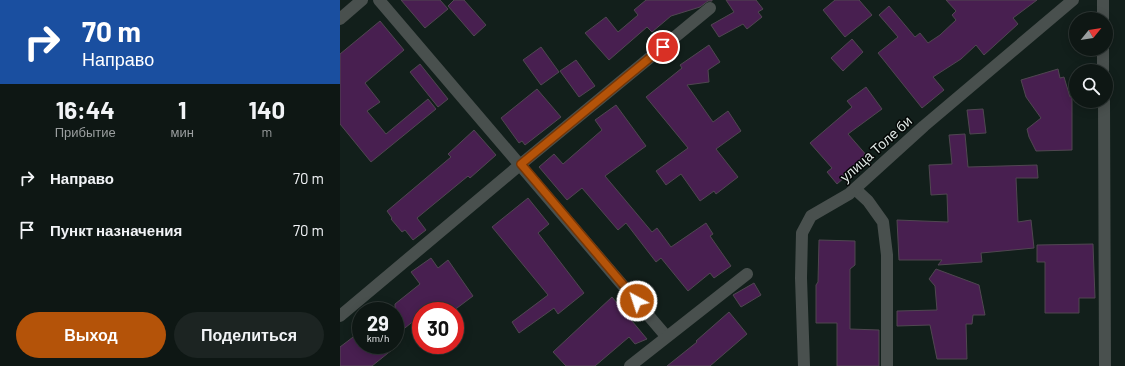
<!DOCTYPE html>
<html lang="ru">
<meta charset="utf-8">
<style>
:root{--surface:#0e1714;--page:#1c2422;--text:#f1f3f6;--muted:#9b9fa0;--line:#2e3634;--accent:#b45309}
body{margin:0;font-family:Barlow,sans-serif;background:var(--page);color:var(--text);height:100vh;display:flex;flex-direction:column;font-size:15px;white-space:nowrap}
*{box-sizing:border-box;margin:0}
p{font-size:13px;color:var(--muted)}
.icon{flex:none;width:22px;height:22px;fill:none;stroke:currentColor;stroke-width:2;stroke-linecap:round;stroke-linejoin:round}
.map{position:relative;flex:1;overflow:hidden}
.drawer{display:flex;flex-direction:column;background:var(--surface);width:340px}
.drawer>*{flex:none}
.banner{background:#1a4fa0;color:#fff;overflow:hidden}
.needle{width:26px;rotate:60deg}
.tools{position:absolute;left:729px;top:12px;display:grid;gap:8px}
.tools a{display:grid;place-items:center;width:44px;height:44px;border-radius:50%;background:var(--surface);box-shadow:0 2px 10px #0003,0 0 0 1px var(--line);font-size:20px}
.speed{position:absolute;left:12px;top:302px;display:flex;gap:8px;font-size:20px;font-weight:700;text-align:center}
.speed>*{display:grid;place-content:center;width:52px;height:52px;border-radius:50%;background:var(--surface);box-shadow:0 2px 10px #0003,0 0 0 1px var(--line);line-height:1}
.speed small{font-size:10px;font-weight:400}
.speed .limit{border:6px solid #d22;background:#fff;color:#111}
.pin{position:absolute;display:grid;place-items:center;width:34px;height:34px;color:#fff;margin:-17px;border:2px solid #fff;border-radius:50%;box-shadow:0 1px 4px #0007}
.me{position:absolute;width:44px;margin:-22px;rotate:320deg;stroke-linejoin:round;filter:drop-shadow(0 0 3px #0008)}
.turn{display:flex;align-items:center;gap:14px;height:84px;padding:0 16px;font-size:18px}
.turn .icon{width:52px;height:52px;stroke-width:2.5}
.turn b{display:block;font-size:28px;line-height:34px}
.eta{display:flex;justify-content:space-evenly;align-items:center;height:68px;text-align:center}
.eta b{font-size:24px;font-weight:700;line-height:28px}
.button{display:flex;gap:8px;margin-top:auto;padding:8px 16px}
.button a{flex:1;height:46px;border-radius:24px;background:var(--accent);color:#fff;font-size:16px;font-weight:700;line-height:46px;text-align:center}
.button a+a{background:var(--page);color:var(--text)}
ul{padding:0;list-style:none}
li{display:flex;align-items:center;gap:12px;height:52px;padding:0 16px}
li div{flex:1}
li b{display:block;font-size:15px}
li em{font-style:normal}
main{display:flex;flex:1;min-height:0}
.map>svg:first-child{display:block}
</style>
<main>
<section class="drawer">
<div class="banner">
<div class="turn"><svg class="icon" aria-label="right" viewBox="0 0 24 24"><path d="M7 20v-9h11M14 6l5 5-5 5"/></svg><div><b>70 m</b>Направо</div></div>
</div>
<div class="eta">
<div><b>16:44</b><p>Прибытие</p></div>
<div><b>1</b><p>мин</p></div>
<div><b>140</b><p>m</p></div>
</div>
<ul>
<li><svg class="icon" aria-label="right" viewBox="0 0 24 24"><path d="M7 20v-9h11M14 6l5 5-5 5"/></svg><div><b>Направо</b></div><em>70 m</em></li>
<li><svg class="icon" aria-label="arrive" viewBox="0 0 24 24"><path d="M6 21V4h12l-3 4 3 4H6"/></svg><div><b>Пункт назначения</b></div><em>70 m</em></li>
</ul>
<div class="button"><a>Выход</a><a>Поделиться</a></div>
</section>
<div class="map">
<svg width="785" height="366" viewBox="0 0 785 366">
<rect width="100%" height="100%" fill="#121f1b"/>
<g fill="#481f50" stroke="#504751">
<polygon points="61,0 100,0 108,9 85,28"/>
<polygon points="114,0 124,0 146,25 134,36 108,6"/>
<polygon points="306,0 372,0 372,1 368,1 360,7 331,16 312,32 307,27 269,60 245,33 266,17 278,32 298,15 294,10"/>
<polygon points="386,0 416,0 423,9 418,12 422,17 407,29 403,24 379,37 371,25 394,12"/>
<polygon points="495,0 519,0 532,15 505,37 483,10"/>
<polygon points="606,0 697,0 673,18 678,24 644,55 636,45 621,59 593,77 604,90 582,108 538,53 558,37 539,15 549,6 575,37 580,33 588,43 600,35 616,20 612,15 616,11"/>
<polygon points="40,21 64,50 25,83 40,102 27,111 46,134 88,99 96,109 31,162 0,124 0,54"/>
<polygon points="512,39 523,52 503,71 491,58"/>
<polygon points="369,45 380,62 368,70 369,82 347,85 373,122 388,111 401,131 376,149 398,177 376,194 374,191 360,201 341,174 326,185 316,171 348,148 306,97 342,68 340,65"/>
<polygon points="201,47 219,72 201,85 183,60"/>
<polygon points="236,60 255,86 239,97 220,71"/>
<polygon points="80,64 108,99 98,107 70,72"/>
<polygon points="718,69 720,78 724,77 730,97 732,96 732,150 696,151 689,137 687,129 701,118 686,97 681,80"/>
<polygon points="526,87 542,109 508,134 528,157 497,184 487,172 492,168 470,143 512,107 507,101"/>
<polygon points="197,89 221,117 185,145 182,141 179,143 161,118"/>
<polygon points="276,105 306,146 265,176 312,232 317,228 331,247 366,223 373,234 370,236 391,266 374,278 370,273 348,291 321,258 316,262 286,223 278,230 242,188 227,200 199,167 214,154 223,164 262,130 255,120"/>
<polygon points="643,109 646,133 630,134 627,110"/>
<polygon points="134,130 156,155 130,178 128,176 77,218 86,230 73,240 65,230 62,232 51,219 52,218 47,211 111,157 108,154"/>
<polygon points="625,134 628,167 697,165 698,178 676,178 678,222 691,220 694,248 641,253 642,262 598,265 602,260 559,260 557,220 608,222 607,194 591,195 589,165 612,164 609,135"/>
<polygon points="188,198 209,224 198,233 244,293 218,314 214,308 179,333 172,322 208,295 152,227"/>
<polygon points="479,240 515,241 515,265 510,269 510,329 539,330 539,366 497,366 497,323 476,323 476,285 478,282"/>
<polygon points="753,244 755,298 739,298 739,313 705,313 705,262 697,262 697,245"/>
<polygon points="91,258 98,268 108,260 133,296 113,311 81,311 81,315 55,336 55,304 80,284 71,272"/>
<polygon points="596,269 639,285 645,315 633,315 632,324 626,324 627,359 597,359 590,325 557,326 557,311 597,310 595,286 589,279"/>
<polygon points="414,283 421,295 401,307 393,295"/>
<polygon points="272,297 307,339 295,344 289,337 255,366 226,366 213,352"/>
<polygon points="389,312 407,334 370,366 327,366 357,342 356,341"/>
<polygon points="21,331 21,345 58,345 32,366 0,366 0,347"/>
</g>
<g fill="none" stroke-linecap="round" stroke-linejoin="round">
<g stroke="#49504e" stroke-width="12">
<polyline points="39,0 326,336"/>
<polyline points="763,0 763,19"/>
<polyline points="0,19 22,0"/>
<polyline points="763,49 763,71"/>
<polyline points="764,101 765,366"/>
<polyline points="515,189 528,201 543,222 547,255 547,366"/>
<polyline points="0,316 181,164 370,8"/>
<polyline points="290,366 407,274"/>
<polyline points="464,366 461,278 462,233 471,216 509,194 584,126 733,0"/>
</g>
</g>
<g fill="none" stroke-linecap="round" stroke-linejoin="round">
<defs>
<polyline id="route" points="297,301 181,164 323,47"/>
</defs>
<use href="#route" stroke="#753606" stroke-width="10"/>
<use href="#route" stroke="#b45309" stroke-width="7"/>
</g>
<g text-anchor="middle" stroke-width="3" stroke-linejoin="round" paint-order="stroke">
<g font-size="14" fill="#e1e9e6" stroke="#040706">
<text transform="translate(536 149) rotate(-42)" y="5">улица Толе би</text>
</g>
</g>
</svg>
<div class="tools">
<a><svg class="needle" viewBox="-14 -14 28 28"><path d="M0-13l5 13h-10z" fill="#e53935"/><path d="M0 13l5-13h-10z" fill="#9b9fa0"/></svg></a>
<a><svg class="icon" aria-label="search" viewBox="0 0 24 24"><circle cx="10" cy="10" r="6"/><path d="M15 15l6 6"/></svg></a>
</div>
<div class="speed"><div>29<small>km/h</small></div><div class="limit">30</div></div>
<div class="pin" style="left:323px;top:47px;background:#d93025"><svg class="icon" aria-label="arrive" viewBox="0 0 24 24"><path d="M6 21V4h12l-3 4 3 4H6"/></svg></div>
<svg class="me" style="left:297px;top:301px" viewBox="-20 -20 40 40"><circle r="17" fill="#b45309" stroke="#fff" stroke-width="3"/><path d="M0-11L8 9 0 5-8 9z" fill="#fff"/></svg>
</div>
</main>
